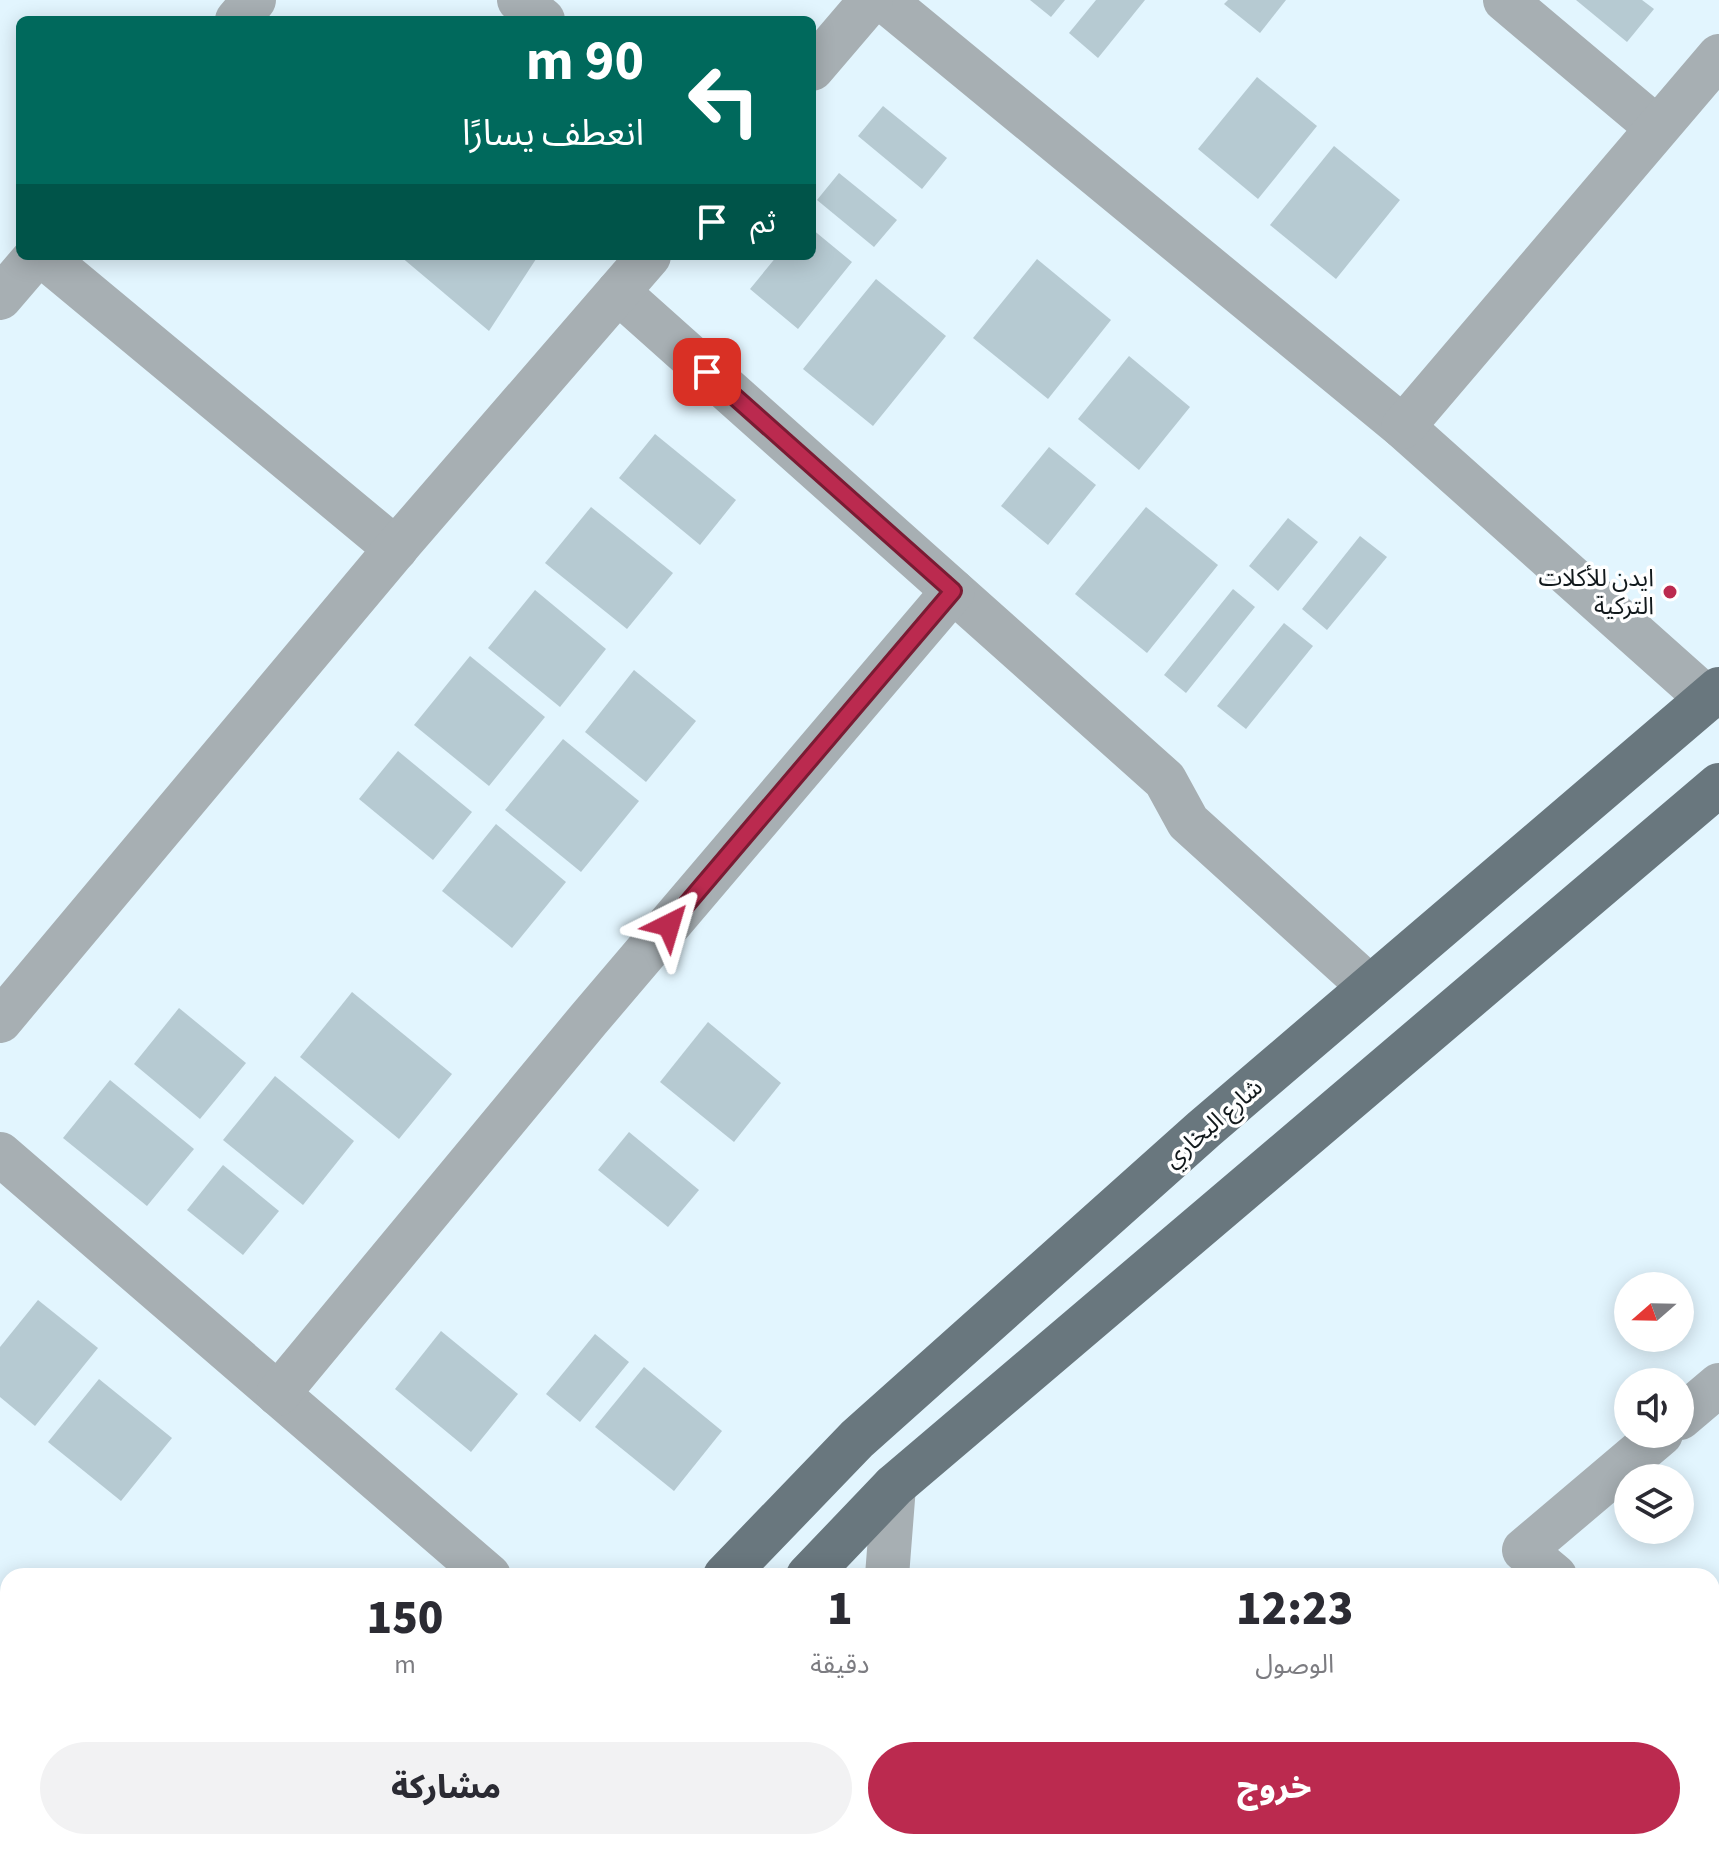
<!DOCTYPE html>
<html lang="ar">
<meta charset="utf-8">
<style>
:root{--surface:#fff;--page:#f2f2f3;--text:#2b2b33;--muted:#7c7c81;--accent:#bb2a4f}
body{margin:0;font-family:"Source Sans 3","Noto Sans Arabic",sans-serif;background:var(--page);color:var(--text);direction:rtl;height:100vh;display:flex;flex-direction:column;font-size:30px;white-space:nowrap}
*{box-sizing:border-box;margin:0}
p{font-size:26px;color:var(--muted)}
.icon{flex:none;width:44px;height:44px;fill:none;stroke:currentColor;stroke-width:2;stroke-linecap:round;stroke-linejoin:round}
.map{position:relative;flex:1;overflow:hidden;direction:ltr}
.sheet{position:absolute;left:0px;top:1568px;width:1720px;height:282px;display:flex;flex-direction:column;background:var(--surface);border-radius:24px 24px 0 0;box-shadow:0 4px 20px #0003;direction:rtl}
.sheet>*{flex:none}
.guide{position:absolute;left:16px;top:16px;width:800px;height:244px;border-radius:12px;box-shadow:0 4px 20px #0003;direction:rtl;background:#00695c;color:#fff;overflow:hidden}
.needle{width:52px;rotate:250deg}
.buttons{position:absolute;left:1614px;top:1272px;display:grid;gap:16px}
.buttons a{display:grid;place-items:center;width:80px;height:80px;border-radius:50%;background:var(--surface);box-shadow:0 4px 20px #0003;font-size:40px}
.pin{position:absolute;display:grid;place-items:center;width:68px;height:68px;color:#fff;margin:-34px;border-radius:16px;box-shadow:0 4px 12px #0006}
.me{position:absolute;width:88px;margin:-44px;rotate:40deg;stroke-linejoin:round;filter:drop-shadow(0 0 6px #0008)}
.turn{display:flex;align-items:center;gap:28px;height:168px;padding:0 40px;font-size:36px}
.turn .icon{width:104px;height:104px;stroke-width:2.5}
.turn b{display:block;font-size:56px;line-height:68px}
.then{display:flex;align-items:center;height:76px;padding:0 40px;background:#0003;gap:16px;font-size:30px}
.eta{display:flex;justify-content:space-evenly;align-items:center;height:136px;text-align:center}
.eta b{font-size:48px;font-weight:800;line-height:56px}
.action{display:flex;gap:16px;margin-top:auto;padding:16px 40px}
.action a{flex:1;height:92px;border-radius:48px;background:var(--accent);color:#fff;font-size:32px;font-weight:800;line-height:92px;text-align:center}
.action a+a{background:var(--page);color:var(--text)}
.map>svg:first-child{display:block}
</style>
<div class="map">
<svg width="1719" height="1849" viewBox="0 0 1719 1849">
<rect width="100%" height="100%" fill="#e2f5fe"/>
<g fill="#b6cad2">
<polygon points="1030,0 1065,0 1051,17"/>
<polygon points="1096,0 1145,0 1098,58 1069,33"/>
<polygon points="1228,0 1286,0 1260,33 1224,4"/>
<polygon points="1576,0 1642,0 1654,9 1627,42"/>
<polygon points="1257,77 1317,126 1258,199 1198,149"/>
<polygon points="883,106 947,158 922,189 858,136"/>
<polygon points="1334,146 1400,200 1336,279 1270,225"/>
<polygon points="839,173 897,220 874,247 817,200"/>
<polygon points="812,229 852,262 798,329 750,289 777,256 812,256"/>
<polygon points="400,256 538,256 489,331"/>
<polygon points="1037,259 1111,320 1048,399 973,338"/>
<polygon points="876,279 946,336 873,426 803,369"/>
<polygon points="1129,356 1190,407 1139,470 1078,419"/>
<polygon points="655,434 736,500 700,545 619,478"/>
<polygon points="1049,447 1096,485 1048,545 1001,506"/>
<polygon points="591,507 673,573 627,629 545,563"/>
<polygon points="1146,507 1218,565 1147,653 1075,594"/>
<polygon points="1288,518 1318,542 1278,591 1249,566"/>
<polygon points="1360,536 1387,557 1327,630 1302,609"/>
<polygon points="1233,589 1255,607 1186,693 1164,675"/>
<polygon points="535,590 606,649 560,707 488,648"/>
<polygon points="1284,623 1313,646 1246,729 1217,706"/>
<polygon points="470,656 545,717 489,786 414,725"/>
<polygon points="634,670 696,721 646,782 585,732"/>
<polygon points="563,739 639,801 581,872 505,810"/>
<polygon points="398,751 472,812 433,860 359,799"/>
<polygon points="496,824 566,882 512,948 442,891"/>
<polygon points="352,992 452,1074 399,1139 300,1057"/>
<polygon points="179,1008 246,1063 200,1119 134,1064"/>
<polygon points="708,1022 781,1083 734,1142 660,1082"/>
<polygon points="275,1076 354,1141 303,1205 223,1140"/>
<polygon points="110,1080 194,1149 147,1206 63,1138"/>
<polygon points="629,1132 699,1190 668,1227 598,1170"/>
<polygon points="223,1165 279,1211 243,1255 187,1210"/>
<polygon points="38,1300 98,1348 35,1426 0,1397 0,1347"/>
<polygon points="441,1331 518,1394 471,1452 395,1389"/>
<polygon points="595,1334 629,1362 580,1422 546,1394"/>
<polygon points="644,1367 722,1431 674,1491 595,1427"/>
<polygon points="99,1379 172,1438 121,1501 48,1442"/>
</g>
<g fill="none" stroke-linecap="round" stroke-linejoin="round">
<g stroke="#a7afb3" stroke-width="44">
<polyline points="519,0 543,20"/>
<polyline points="884,0 1403,427 1708,699"/>
<polyline points="1505,0 1656,127"/>
<polyline points="237,20 254,0"/>
<polyline points="812,69 871,0"/>
<polyline points="43,256 396,549"/>
<polyline points="618,292 1165,780 1188,822 1370,987"/>
<polyline points="0,298 36,256"/>
<polyline points="1403,427 1719,56"/>
<polyline points="0,1021 403,540 649,256"/>
<polyline points="0,1154 489,1576"/>
<polyline points="278,1394 588,1020 953,591"/>
<polyline points="1680,1418 1719,1385"/>
<polyline points="887,1576 894,1486"/>
<polyline points="1555,1576 1524,1550 1661,1434"/>
<polyline points="1712,1707 1719,1713"/>
<polyline points="0,1711 8,1702"/>
<polyline points="182,1842 190,1849"/>
<polyline points="1048,1842 1056,1849"/>
<polyline points="1160,1842 1168,1849"/>
</g>
<g stroke="#69777e" stroke-width="44">
<polyline points="725,1576 857,1439 1204,1129 1719,689"/>
<polyline points="808,1576 894,1486 1719,785"/>
<polyline points="470,1849 476,1842"/>
<polyline points="560,1849 566,1842"/>
</g>
</g>
<g fill="none" stroke-linecap="round" stroke-linejoin="round">
<defs>
<polyline id="route" points="669,925 953,591 707,372"/>
</defs>
<use href="#route" stroke="#7a1b33" stroke-width="20"/>
<use href="#route" stroke="#bb2a4f" stroke-width="14"/>
</g>
<circle fill="#bb2a4f" stroke="#fff" stroke-width="3" cx="1670" cy="592" r="8"/>
<g text-anchor="middle" stroke-width="7" stroke-linejoin="round" paint-order="stroke">
<g font-size="24" fill="#12191c" stroke="#fff" text-anchor="end">
<text x="1654" y="586">ايدن للأكلات<tspan x="1654" dy="28">التركية</tspan></text>
</g>
<g font-size="24" fill="#12191c" stroke="#fff">
<text transform="translate(1213 1123) rotate(-41)" y="8">شارع البخاري</text>
</g>
</g>
</svg>
<div class="buttons">
<a><svg class="needle" viewBox="-14 -14 28 28"><path d="M0-13l5 13h-10z" fill="#e53935"/><path d="M0 13l5-13h-10z" fill="#7c7c81"/></svg></a>
<a><svg class="icon" aria-label="sound" viewBox="0 0 24 24"><path d="M4 9h4l5-4v14l-5-4H4zM17 9q2 3 0 6"/></svg></a>
<a><svg class="icon" aria-label="layers" viewBox="0 0 24 24"><path d="M12 4l9 5-9 5-9-5zM3 14l9 5 9-5"/></svg></a>
</div>
<div class="pin" style="left:707px;top:372px;background:#d93025"><svg class="icon" aria-label="arrive" viewBox="0 0 24 24"><path d="M6 21V4h12l-3 4 3 4H6"/></svg></div>
<svg class="me" style="left:669px;top:925px" viewBox="-20 -20 40 40"><path d="M0-17L14 15 0 8-14 15z" fill="#bb2a4f" stroke="#fff" stroke-width="4"/></svg>
<div class="guide">
<div class="turn"><svg class="icon" aria-label="left" viewBox="0 0 24 24"><path d="M17 20v-9H6M10 6l-5 5 5 5"/></svg><div><b>90 m</b>انعطف يسارًا</div></div>
<div class="then">ثم<svg class="icon" aria-label="arrive" viewBox="0 0 24 24"><path d="M6 21V4h12l-3 4 3 4H6"/></svg></div>
</div>
<section class="sheet">
<div class="eta">
<div><b>12:23</b><p>الوصول</p></div>
<div><b>1</b><p>دقيقة</p></div>
<div><b>150</b><p>m</p></div>
</div>
<div class="action"><a>خروج</a><a>مشاركة</a></div>
</section>
</div>
